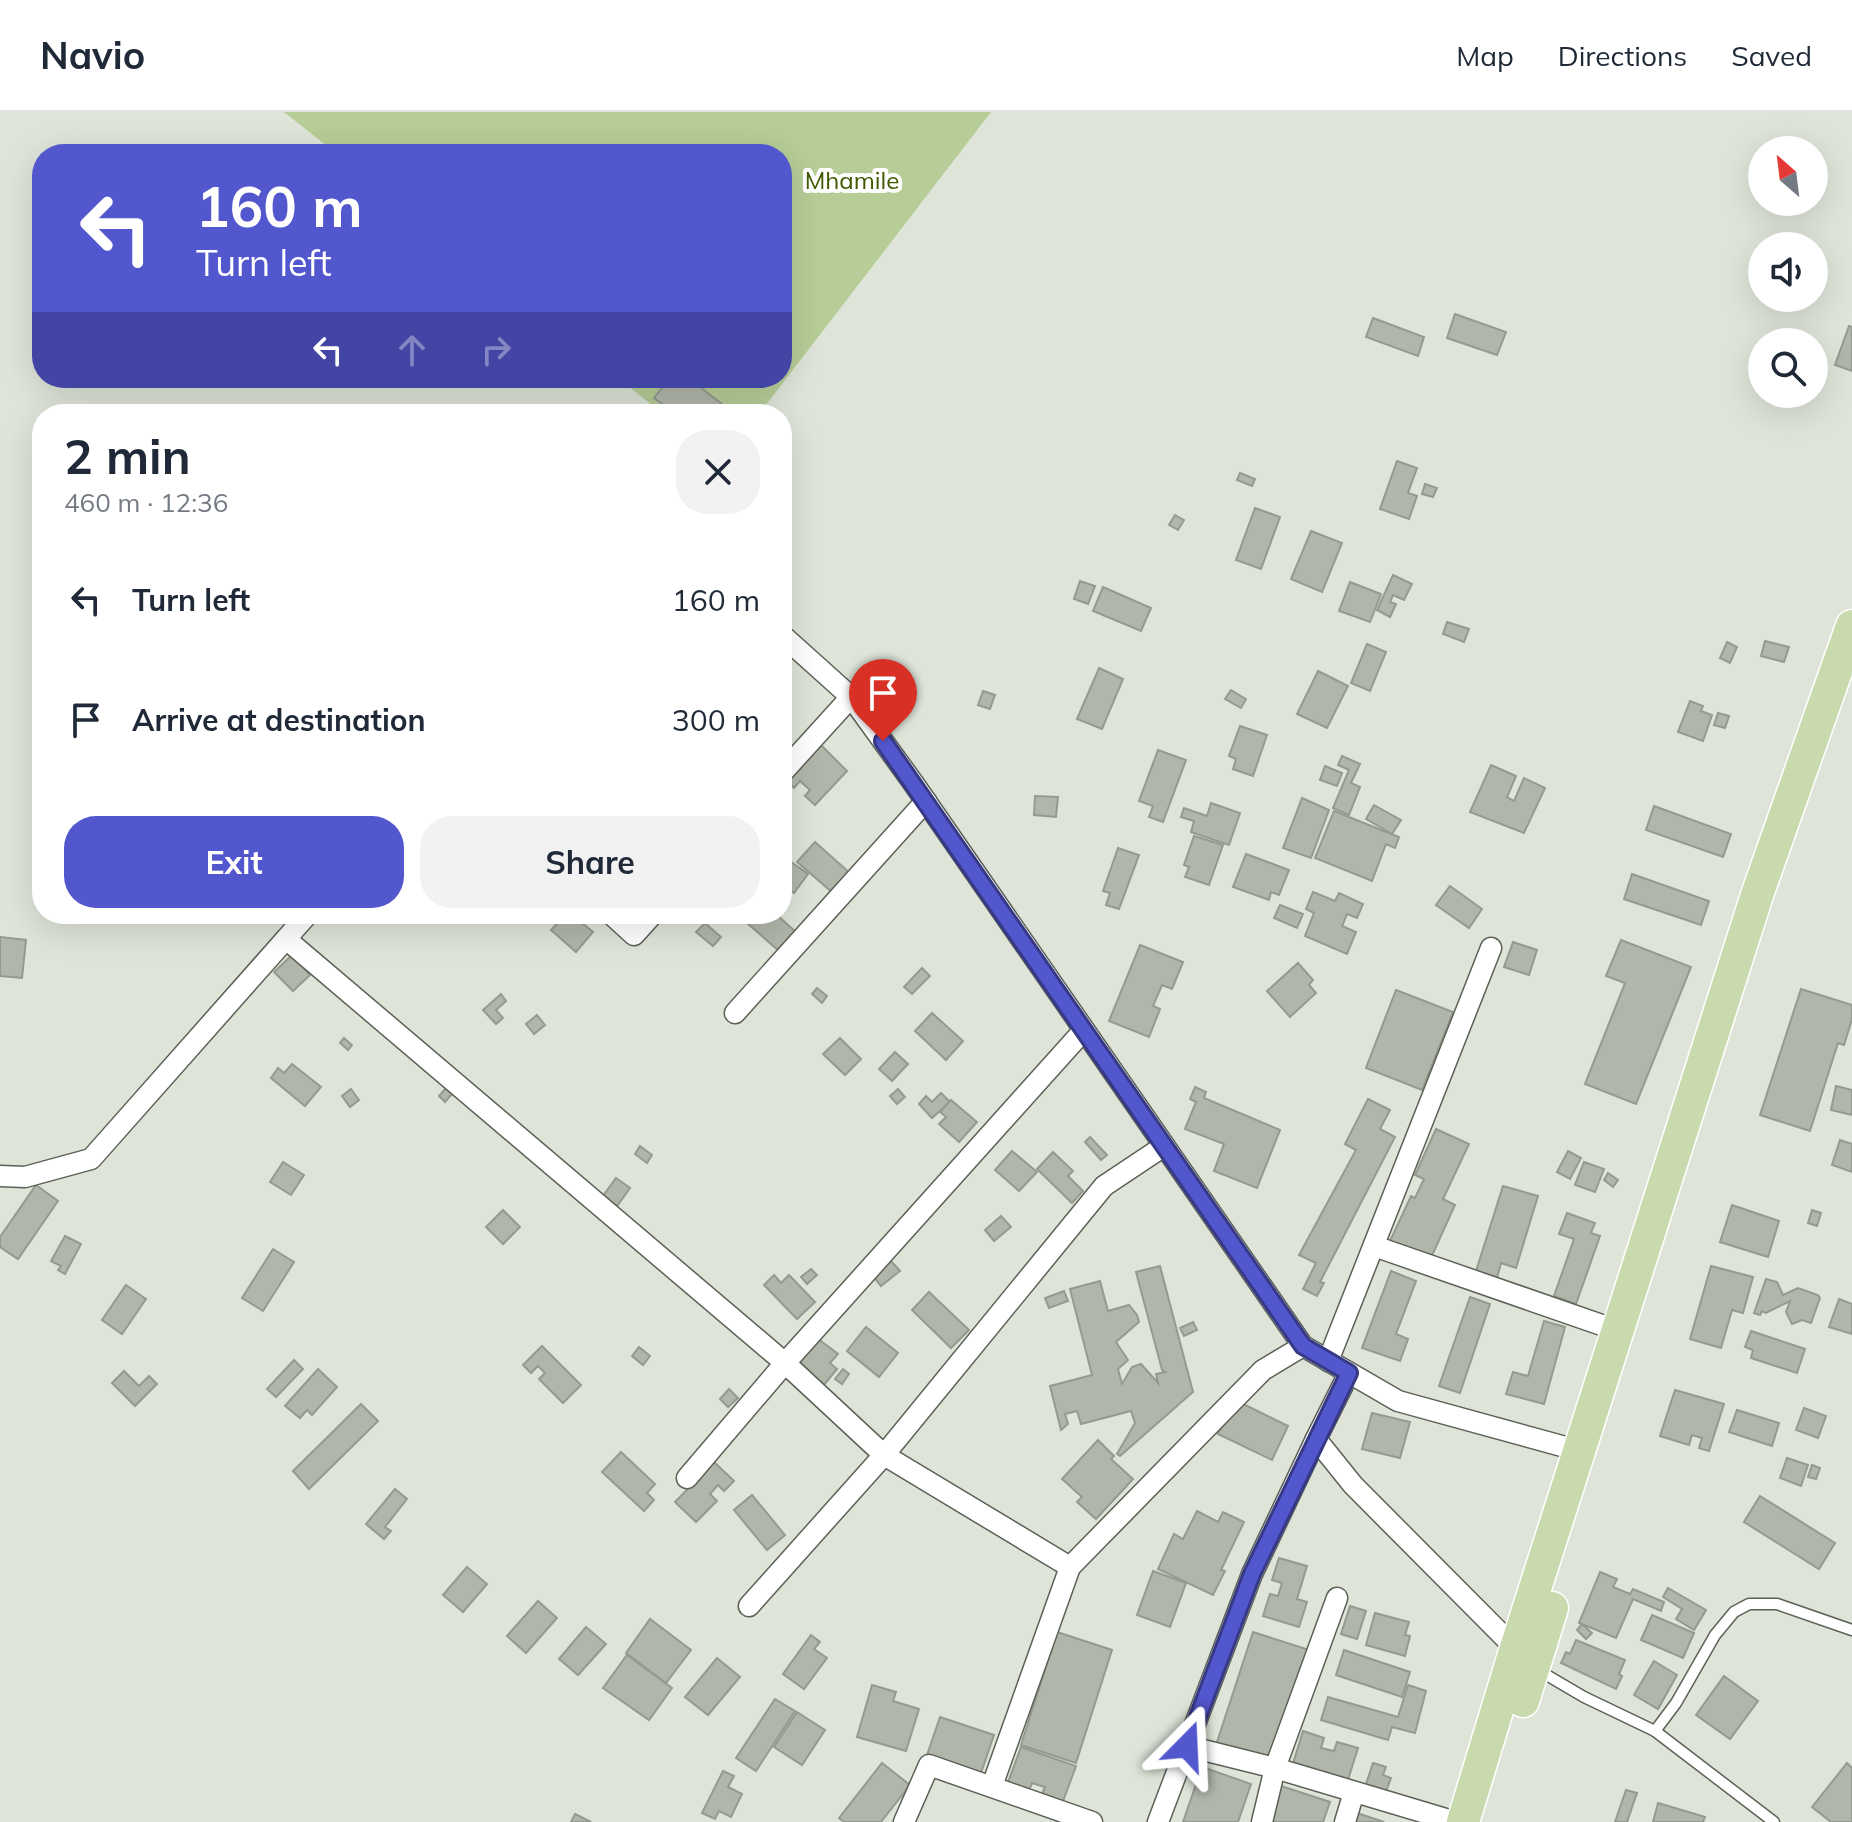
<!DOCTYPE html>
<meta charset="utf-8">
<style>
:root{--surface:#fff;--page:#f2f2f3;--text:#1f2937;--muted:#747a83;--line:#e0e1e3;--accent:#5357ce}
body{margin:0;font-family:Mulish,sans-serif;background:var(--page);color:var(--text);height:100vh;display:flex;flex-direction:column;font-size:30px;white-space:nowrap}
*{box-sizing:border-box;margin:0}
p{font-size:26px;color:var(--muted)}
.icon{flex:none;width:44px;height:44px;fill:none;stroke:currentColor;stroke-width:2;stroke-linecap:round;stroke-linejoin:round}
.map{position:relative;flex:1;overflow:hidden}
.sheet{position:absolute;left:32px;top:292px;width:760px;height:520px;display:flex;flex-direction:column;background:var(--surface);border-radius:32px;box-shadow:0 8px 32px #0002}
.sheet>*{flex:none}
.banner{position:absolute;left:32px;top:32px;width:760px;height:244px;border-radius:32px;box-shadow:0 8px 32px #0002;background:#5357ce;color:#fff;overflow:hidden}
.needle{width:52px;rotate:332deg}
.tools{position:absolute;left:1748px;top:24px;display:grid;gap:16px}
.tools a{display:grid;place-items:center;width:80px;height:80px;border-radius:50%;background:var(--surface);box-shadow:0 8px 32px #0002;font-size:40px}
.pin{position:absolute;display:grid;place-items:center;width:68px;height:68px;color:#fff;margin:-82px -34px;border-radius:50% 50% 50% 0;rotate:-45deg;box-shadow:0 0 8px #0007}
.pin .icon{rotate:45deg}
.me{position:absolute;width:88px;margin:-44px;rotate:21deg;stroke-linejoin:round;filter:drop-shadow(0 0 6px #0008)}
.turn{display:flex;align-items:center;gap:28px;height:168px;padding:0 32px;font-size:36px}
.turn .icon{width:104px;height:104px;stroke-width:2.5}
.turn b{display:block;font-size:56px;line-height:68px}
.lanes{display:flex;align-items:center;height:76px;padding:0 32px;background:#0003;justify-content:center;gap:40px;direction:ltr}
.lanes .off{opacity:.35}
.round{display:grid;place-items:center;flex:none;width:84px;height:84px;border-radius:32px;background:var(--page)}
.head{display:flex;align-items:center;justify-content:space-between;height:136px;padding:0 32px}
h1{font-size:48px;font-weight:700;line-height:60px}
.cta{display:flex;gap:16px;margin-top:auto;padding:16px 32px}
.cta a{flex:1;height:92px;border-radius:32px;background:var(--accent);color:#fff;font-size:32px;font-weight:700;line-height:92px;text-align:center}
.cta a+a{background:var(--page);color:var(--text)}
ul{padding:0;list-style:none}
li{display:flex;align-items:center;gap:24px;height:120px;padding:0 32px}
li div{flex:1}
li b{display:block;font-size:30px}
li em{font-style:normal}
header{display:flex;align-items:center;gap:48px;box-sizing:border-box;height:112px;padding:0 40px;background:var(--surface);border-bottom:2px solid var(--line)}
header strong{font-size:38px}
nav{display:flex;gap:44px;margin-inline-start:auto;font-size:28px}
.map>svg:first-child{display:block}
</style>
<header>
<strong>Navio</strong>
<nav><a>Map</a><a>Directions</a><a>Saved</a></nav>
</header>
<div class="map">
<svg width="1852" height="1710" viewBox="0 0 1852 1710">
<rect width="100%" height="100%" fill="#dee4d8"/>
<polygon fill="#b6cd97" points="284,0 991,0 759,302 663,302 618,266 782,266 782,42 337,42"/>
<g fill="#b1b6aa" stroke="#959a8e" stroke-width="2">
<polygon points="1455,202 1506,220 1497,243 1447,226"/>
<polygon points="1373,206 1424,225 1418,244 1366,225"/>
<polygon points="1849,214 1852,215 1852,259 1835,253"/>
<polygon points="670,266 688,266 735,302 676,302 654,286"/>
<polygon points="1397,349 1417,356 1408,381 1417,384 1409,407 1380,397"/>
<polygon points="1240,361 1255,367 1252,374 1237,368"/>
<polygon points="1425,372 1437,376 1433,385 1422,382"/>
<polygon points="1255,396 1280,405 1261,457 1236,448"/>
<polygon points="1175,403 1184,408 1178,418 1169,413"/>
<polygon points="1311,419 1342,431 1322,480 1291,467"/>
<polygon points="1393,463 1412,472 1404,488 1393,483 1390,490 1396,492 1390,505 1377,498"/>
<polygon points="1080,469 1095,474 1088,492 1074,487"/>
<polygon points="1350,470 1381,482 1370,510 1339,499"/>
<polygon points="1103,475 1151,496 1141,519 1093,499"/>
<polygon points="1447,510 1469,517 1464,530 1443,522"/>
<polygon points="1765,529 1789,535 1784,550 1761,544"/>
<polygon points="1727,530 1737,535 1730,551 1720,546"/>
<polygon points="1367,532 1386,540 1370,579 1351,571"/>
<polygon points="1099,556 1123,567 1102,617 1077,607"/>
<polygon points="1318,559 1348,574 1327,616 1297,602"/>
<polygon points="1231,578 1246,587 1241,596 1225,587"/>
<polygon points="983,579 995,583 990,597 978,593"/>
<polygon points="1690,589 1703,594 1701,599 1712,603 1703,629 1678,620"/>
<polygon points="1718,601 1729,604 1725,616 1714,613"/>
<polygon points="1240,614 1267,623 1253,664 1233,657 1236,647 1229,644"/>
<polygon points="817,629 847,659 815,693 805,684 810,678 800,669 794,676 782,664"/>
<polygon points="1158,638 1186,648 1163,710 1149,705 1153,694 1139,689"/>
<polygon points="1342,644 1360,652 1351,671 1360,675 1349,703 1333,696 1349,658 1338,653"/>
<polygon points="1491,653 1516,664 1507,685 1514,689 1524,666 1545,676 1524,721 1470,700"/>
<polygon points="1325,654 1342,661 1337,674 1320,668"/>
<polygon points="1035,684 1058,685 1056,705 1034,703"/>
<polygon points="1302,686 1329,698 1311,746 1283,736"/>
<polygon points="1211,691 1240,701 1229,733 1191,720 1194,709 1181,705 1184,696 1207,704"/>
<polygon points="1374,693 1401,708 1392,722 1366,707"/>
<polygon points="1654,694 1731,722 1723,745 1646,718"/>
<polygon points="1334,699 1399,725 1395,736 1386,732 1372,769 1315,746"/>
<polygon points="1194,724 1223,733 1209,773 1185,765 1189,755 1184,753"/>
<polygon points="815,730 851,762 833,781 797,750"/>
<polygon points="1118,736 1139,743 1119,797 1106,793 1110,781 1103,779"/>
<polygon points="1246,742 1289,758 1279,783 1271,780 1269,788 1233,775"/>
<polygon points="787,747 808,762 794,781 782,771 782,754"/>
<polygon points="1632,762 1709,789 1701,813 1624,787"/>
<polygon points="1450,774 1482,797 1469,816 1436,793"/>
<polygon points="1313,780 1335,789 1339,781 1363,792 1357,806 1347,802 1342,814 1356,820 1347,842 1305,824 1314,801 1306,797"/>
<polygon points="1280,793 1303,802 1297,816 1274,806"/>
<polygon points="566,802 571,802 593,820 576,840 551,818"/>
<polygon points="741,802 776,802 797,821 780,840 739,804"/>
<polygon points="705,811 721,825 713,834 696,820"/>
<polygon points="0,825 26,828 22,866 0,864"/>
<polygon points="1621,828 1691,855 1636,992 1585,972 1625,871 1606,864"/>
<polygon points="1513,830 1537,838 1529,863 1504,855"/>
<polygon points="1140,833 1183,850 1172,877 1162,873 1153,894 1160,897 1149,925 1109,909"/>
<polygon points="292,843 310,863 293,879 274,860"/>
<polygon points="1298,851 1313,868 1309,873 1316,881 1290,905 1267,879"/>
<polygon points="922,856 930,864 912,882 904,875"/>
<polygon points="817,876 827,884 822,891 812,882"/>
<polygon points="1801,877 1852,893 1852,907 1844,933 1838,931 1810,1019 1760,1003"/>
<polygon points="1396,878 1453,900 1422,978 1366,956"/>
<polygon points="501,882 506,889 496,898 503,906 496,912 483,898"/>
<polygon points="932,901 963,929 946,948 915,919"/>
<polygon points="537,903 545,913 534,922 526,912"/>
<polygon points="344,926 352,933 348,938 340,931"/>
<polygon points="840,926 861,947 845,963 823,942"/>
<polygon points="895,940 908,952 892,969 879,957"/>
<polygon points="292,952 321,975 305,994 271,966 278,956 284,961"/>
<polygon points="1836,974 1852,978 1852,1003 1831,998"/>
<polygon points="1195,975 1206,980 1204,986 1280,1018 1257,1076 1214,1059 1224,1032 1185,1017 1196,990 1190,987"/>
<polygon points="446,976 452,982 445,990 439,984"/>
<polygon points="351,977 359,988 350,995 342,984"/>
<polygon points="898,977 905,985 897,992 890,984"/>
<polygon points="941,981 950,990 932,1006 919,992 926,984 932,990"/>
<polygon points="1368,987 1390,998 1380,1017 1395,1025 1320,1170 1324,1171 1317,1184 1303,1177 1316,1151 1299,1143 1356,1038 1345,1032"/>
<polygon points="951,988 977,1010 959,1030 939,1012 946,1005 940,1000"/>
<polygon points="1436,1017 1469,1032 1443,1087 1455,1093 1430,1148 1390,1129 1411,1084 1415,1086 1424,1067 1415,1063"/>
<polygon points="1090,1025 1107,1043 1101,1048 1085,1030"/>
<polygon points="1840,1028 1852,1032 1852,1060 1832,1053"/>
<polygon points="640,1034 652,1043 647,1051 635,1042"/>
<polygon points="1012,1039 1037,1060 1019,1079 995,1058"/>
<polygon points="1568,1039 1581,1046 1570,1067 1557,1060"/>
<polygon points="1053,1040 1073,1059 1068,1064 1083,1079 1072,1091 1037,1057"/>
<polygon points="283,1050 304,1063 291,1083 270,1070"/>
<polygon points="1584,1050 1604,1057 1595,1080 1575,1073"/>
<polygon points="1608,1061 1618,1068 1613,1075 1604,1068"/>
<polygon points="616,1066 630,1076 617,1094 603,1084"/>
<polygon points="36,1073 58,1089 18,1147 0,1135 0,1125"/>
<polygon points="1503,1074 1538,1084 1516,1156 1501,1151 1497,1166 1476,1159"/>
<polygon points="1732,1093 1779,1109 1768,1145 1720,1130"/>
<polygon points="503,1098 520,1115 503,1132 486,1115"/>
<polygon points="1812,1098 1821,1101 1817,1114 1808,1111"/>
<polygon points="1567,1101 1595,1111 1591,1121 1600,1124 1576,1192 1554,1184 1574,1127 1559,1122"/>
<polygon points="1001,1104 1011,1115 994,1129 985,1118"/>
<polygon points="65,1124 81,1132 65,1162 58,1158 61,1154 51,1149"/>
<polygon points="273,1137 294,1150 263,1199 242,1186"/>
<polygon points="890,1148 900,1159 881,1174 872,1163"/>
<polygon points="1160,1154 1193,1280 1120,1344 1117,1342 1135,1311 1131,1299 1081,1312 1077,1299 1065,1302 1068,1312 1061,1318 1050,1274 1092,1263 1070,1177 1100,1169 1108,1199 1129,1193 1137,1203 1139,1210 1116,1230 1128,1248 1118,1257 1122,1272 1132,1255 1141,1252 1158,1271 1156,1262 1165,1260 1162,1258 1136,1160"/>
<polygon points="1711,1154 1753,1165 1743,1201 1732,1198 1721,1236 1690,1227"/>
<polygon points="811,1157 817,1163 807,1172 801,1165"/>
<polygon points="1391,1159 1416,1169 1396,1222 1408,1227 1400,1249 1362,1236"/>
<polygon points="774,1163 781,1171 789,1163 815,1190 797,1207 764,1173"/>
<polygon points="1766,1167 1777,1170 1783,1183 1798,1176 1818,1183 1820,1186 1811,1211 1802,1208 1792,1212 1786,1200 1790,1189 1766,1201 1762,1199 1760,1203 1754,1201"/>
<polygon points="126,1173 146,1187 122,1222 102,1208"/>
<polygon points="1064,1179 1068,1189 1049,1196 1045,1186"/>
<polygon points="929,1180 969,1218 951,1236 912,1198"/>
<polygon points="1470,1185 1490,1192 1460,1281 1439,1274"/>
<polygon points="1839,1187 1852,1192 1852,1222 1829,1215"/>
<polygon points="1544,1209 1565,1215 1544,1292 1506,1282 1513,1260 1528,1264"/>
<polygon points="1193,1210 1197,1218 1184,1224 1180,1216"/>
<polygon points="866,1215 898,1241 879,1265 847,1239"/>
<polygon points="1751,1219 1805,1237 1797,1261 1751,1246 1753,1238 1745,1235"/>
<polygon points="817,1226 838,1242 830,1251 837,1257 823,1274 796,1253"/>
<polygon points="542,1234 581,1273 563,1291 539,1267 545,1261 538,1254 531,1261 523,1253"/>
<polygon points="639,1235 650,1244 643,1253 632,1244"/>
<polygon points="294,1248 303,1257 276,1285 267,1277"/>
<polygon points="318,1257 337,1275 312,1303 307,1298 300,1306 285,1294"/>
<polygon points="843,1257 849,1262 842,1272 835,1267"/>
<polygon points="124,1259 139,1274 149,1264 157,1272 135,1294 112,1271"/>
<polygon points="729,1277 738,1286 728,1295 720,1287"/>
<polygon points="1675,1278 1724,1292 1709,1339 1699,1336 1702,1326 1692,1323 1689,1333 1660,1324"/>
<polygon points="1235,1288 1288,1314 1272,1348 1218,1322"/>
<polygon points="361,1292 378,1309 309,1377 293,1359"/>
<polygon points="1804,1296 1826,1304 1818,1326 1796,1318"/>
<polygon points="1737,1298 1779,1311 1772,1334 1729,1320"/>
<polygon points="1372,1301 1410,1310 1400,1346 1362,1337"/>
<polygon points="1098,1328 1114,1344 1111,1347 1133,1367 1096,1407 1077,1390 1082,1385 1062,1367"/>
<polygon points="621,1340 655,1372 647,1381 654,1388 644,1399 602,1360"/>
<polygon points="1787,1346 1808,1353 1801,1374 1780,1366"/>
<polygon points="714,1350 734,1369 724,1379 718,1373 710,1382 717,1389 696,1410 675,1390"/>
<polygon points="1812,1353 1820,1356 1816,1367 1808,1365"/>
<polygon points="395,1377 407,1387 385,1415 391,1419 384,1427 366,1412"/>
<polygon points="752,1383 785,1423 767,1438 734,1398"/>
<polygon points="1760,1384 1835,1431 1819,1457 1744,1410"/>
<polygon points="1197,1399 1218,1410 1223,1400 1244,1410 1221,1458 1225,1459 1213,1483 1158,1457 1174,1422 1183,1427"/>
<polygon points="1279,1446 1307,1454 1297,1487 1307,1490 1299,1515 1263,1504 1270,1482 1278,1484 1282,1471 1272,1468"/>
<polygon points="467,1455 487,1472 463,1500 443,1483"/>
<polygon points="1153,1459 1186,1471 1170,1515 1137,1503"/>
<polygon points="1600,1460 1617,1467 1613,1475 1630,1482 1633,1477 1664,1490 1661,1499 1633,1487 1616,1526 1579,1511"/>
<polygon points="1668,1476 1706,1498 1694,1518 1676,1507 1682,1497 1663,1485"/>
<polygon points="538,1489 557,1506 526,1541 507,1524"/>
<polygon points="1350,1494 1366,1499 1357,1527 1341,1522"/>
<polygon points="1375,1501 1409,1510 1405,1523 1410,1524 1405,1544 1366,1533"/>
<polygon points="1652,1503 1694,1521 1683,1546 1641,1528"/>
<polygon points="650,1507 691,1538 666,1571 626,1541"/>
<polygon points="1582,1512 1592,1521 1586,1527 1577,1518"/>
<polygon points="586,1515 606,1532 578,1563 559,1547"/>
<polygon points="1057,1520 1112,1538 1076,1651 1021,1633"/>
<polygon points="1253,1520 1309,1538 1272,1651 1216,1633"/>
<polygon points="811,1523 820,1530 814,1537 827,1546 804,1577 783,1562"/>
<polygon points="1576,1528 1625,1548 1619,1562 1622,1564 1616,1577 1561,1551 1566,1540 1570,1542"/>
<polygon points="1344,1538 1410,1560 1402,1585 1336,1563"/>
<polygon points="627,1543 672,1576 649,1608 603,1576"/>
<polygon points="717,1546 740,1565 708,1603 685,1585"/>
<polygon points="1654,1549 1677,1563 1658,1597 1634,1583"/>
<polygon points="1724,1564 1758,1589 1730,1627 1696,1603"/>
<polygon points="872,1573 896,1580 893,1589 919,1597 906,1639 857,1625"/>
<polygon points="1408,1573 1426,1579 1415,1621 1392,1615 1388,1628 1321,1608 1328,1585 1398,1605"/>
<polygon points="775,1587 795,1599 756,1659 736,1646"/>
<polygon points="797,1600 825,1618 802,1653 774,1635"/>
<polygon points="940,1605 994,1623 980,1664 926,1646"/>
<polygon points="1303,1619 1324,1626 1321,1636 1334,1639 1337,1630 1358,1636 1346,1674 1291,1658"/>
<polygon points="1021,1635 1076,1654 1062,1692 1041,1684 1045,1675 1032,1671 1028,1681 1007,1673"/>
<polygon points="882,1651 910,1673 881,1710 844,1710 839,1706"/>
<polygon points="1373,1651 1386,1655 1383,1663 1391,1666 1383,1688 1363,1681"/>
<polygon points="1847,1651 1852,1656 1852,1710 1831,1710 1812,1695"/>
<polygon points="1202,1655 1251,1672 1238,1710 1183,1710"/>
<polygon points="723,1659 734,1664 728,1675 742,1682 731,1705 719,1699 715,1707 702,1701"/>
<polygon points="1281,1674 1330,1690 1323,1710 1268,1710"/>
<polygon points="1626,1678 1637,1681 1627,1710 1615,1710"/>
<polygon points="1658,1691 1705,1705 1703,1710 1653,1710"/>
<polygon points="1357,1701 1384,1710 1354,1710"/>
<polygon points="575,1702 591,1710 571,1710"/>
</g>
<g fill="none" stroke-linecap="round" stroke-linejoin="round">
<defs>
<g id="lane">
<polyline points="1538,1558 1584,1585 1655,1619 1676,1591 1715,1523 1734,1500 1749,1492 1777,1492 1852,1518"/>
<polyline points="1655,1619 1774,1710"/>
</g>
<g id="street">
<polyline points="782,523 851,585 914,672 1303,1234 1398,1289 1580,1339"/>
<polyline points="782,661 851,585"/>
<polyline points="611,802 634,823 653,802"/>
<polyline points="286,827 785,1251 884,1343 1070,1455 992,1674"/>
<polyline points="735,901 926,689"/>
<polyline points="0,1064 25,1065 91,1047 308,802"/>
<polyline points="1374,1134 1619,1219"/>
<polyline points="1328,1249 1491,836"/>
<polyline points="1349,1261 1316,1327 1353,1373 1521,1542"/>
<polyline points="687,1366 785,1251 1084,918"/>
<polyline points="1070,1455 1263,1258 1303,1234"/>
<polyline points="749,1494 884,1343 1104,1074 1164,1034"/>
<polyline points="1187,1634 1275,1656 1456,1710"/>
<polyline points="904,1710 929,1653 1092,1710"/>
<polyline points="1158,1710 1252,1462 1316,1327"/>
<polyline points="1262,1710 1275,1656 1337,1486"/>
<polyline points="1345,1710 1354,1680"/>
</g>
<g id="primary">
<polyline points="1523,1589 1552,1496"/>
<polyline points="1463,1710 1516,1536 1758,780 1852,514"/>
</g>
</defs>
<use href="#lane" stroke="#5c6056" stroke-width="13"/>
<use href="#street" stroke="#5c6056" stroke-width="23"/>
<use href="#primary" stroke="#fff" stroke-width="35"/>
<use href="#lane" stroke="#fff" stroke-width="10"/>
<use href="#street" stroke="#fff" stroke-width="20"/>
<use href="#primary" stroke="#c8daae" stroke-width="32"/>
</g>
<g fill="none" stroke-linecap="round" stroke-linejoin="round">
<defs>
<polyline id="route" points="883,629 1303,1234 1349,1261 1252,1462 1187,1634"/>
</defs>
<use href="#route" stroke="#363986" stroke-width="20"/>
<use href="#route" stroke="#5357ce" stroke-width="14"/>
</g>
<g text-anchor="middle" stroke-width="8" stroke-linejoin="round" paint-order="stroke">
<g font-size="24" fill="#405a02" stroke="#fff">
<text x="852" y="77">Mhamile</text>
</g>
</g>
</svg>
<div class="tools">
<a><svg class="needle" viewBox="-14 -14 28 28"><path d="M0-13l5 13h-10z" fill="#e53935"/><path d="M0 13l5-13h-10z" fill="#747a83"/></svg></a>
<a><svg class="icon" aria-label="sound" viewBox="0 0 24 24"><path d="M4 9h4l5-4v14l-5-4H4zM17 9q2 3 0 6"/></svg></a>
<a><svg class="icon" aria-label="search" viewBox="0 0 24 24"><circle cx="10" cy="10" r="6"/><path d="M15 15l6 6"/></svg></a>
</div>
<div class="pin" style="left:883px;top:629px;background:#d93025"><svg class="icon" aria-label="arrive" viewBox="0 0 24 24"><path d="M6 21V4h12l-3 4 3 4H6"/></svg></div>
<svg class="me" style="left:1187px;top:1634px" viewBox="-20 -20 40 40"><path d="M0-17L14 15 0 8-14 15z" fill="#5357ce" stroke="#fff" stroke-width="4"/></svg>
<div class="banner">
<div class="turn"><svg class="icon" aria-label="left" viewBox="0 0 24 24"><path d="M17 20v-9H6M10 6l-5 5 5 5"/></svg><div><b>160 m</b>Turn left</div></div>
<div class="lanes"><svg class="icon" aria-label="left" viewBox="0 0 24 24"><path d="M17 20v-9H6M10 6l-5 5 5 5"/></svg><svg class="icon off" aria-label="ahead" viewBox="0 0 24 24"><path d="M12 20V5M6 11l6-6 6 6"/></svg><svg class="icon off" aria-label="right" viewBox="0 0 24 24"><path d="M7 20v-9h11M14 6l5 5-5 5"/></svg></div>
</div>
<section class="sheet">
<div class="head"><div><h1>2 min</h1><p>460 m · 12:36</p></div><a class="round"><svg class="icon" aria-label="close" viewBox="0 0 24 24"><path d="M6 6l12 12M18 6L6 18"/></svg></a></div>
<ul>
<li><svg class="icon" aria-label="left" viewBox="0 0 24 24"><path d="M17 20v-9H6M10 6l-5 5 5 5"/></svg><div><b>Turn left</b></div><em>160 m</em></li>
<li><svg class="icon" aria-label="arrive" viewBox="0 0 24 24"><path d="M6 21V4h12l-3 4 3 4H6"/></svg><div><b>Arrive at destination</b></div><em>300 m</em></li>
</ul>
<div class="cta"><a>Exit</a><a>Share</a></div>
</section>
</div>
